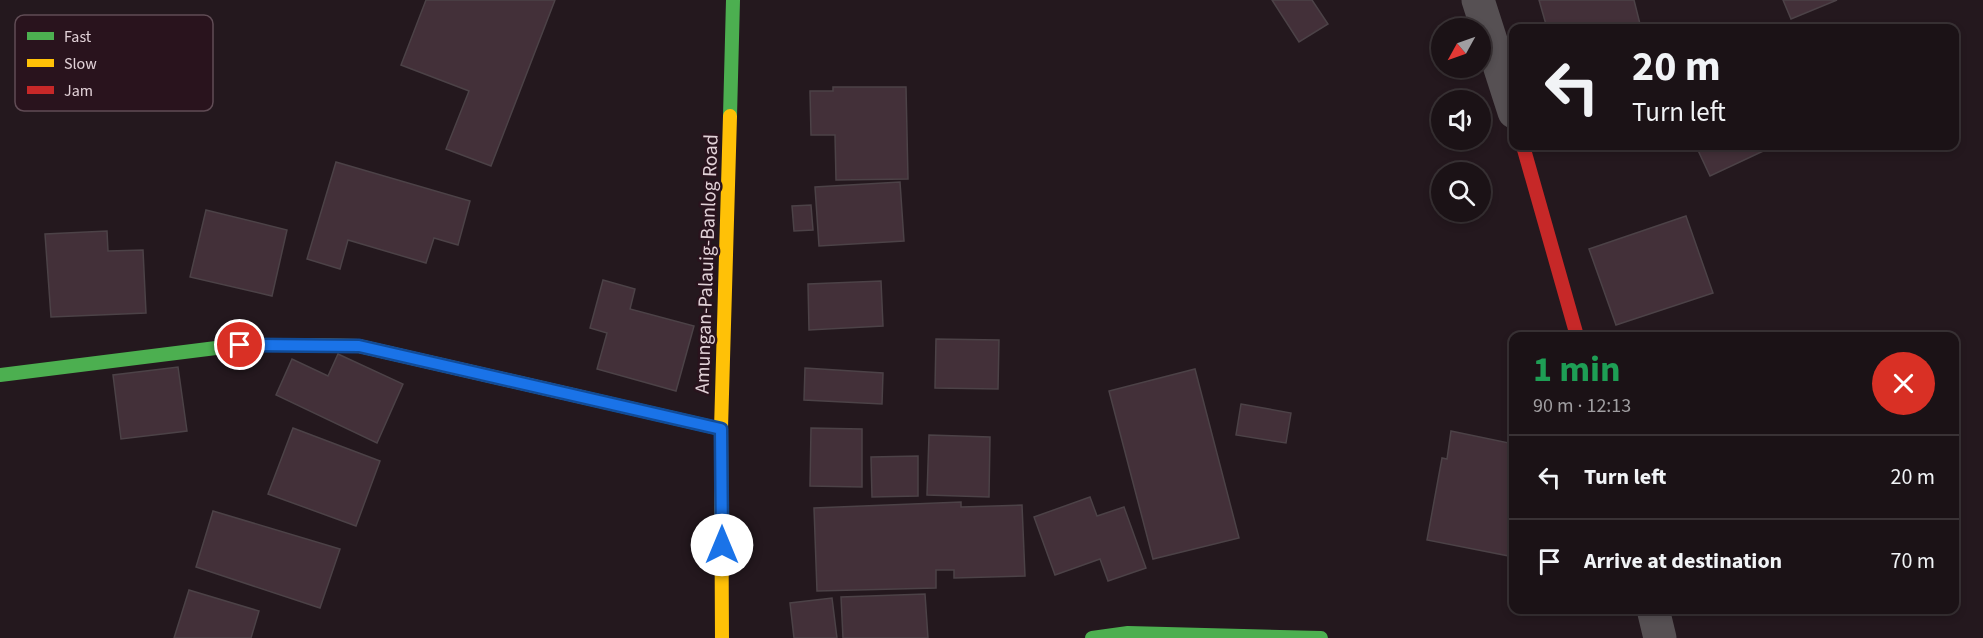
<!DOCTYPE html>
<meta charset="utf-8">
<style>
:root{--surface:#1b1216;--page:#282023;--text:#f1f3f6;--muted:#a09ea1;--line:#393235}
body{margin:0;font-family:"Source Sans 3",sans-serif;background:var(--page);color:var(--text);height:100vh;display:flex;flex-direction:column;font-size:22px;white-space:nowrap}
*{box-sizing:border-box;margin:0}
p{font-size:20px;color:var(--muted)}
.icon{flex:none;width:33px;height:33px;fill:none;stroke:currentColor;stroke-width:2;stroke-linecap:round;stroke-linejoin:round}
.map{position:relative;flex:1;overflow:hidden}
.side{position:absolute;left:1509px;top:332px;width:450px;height:282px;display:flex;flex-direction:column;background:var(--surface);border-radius:12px;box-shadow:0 3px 9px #0003,0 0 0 2px var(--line)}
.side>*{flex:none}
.hud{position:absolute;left:1509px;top:24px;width:450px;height:126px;border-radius:12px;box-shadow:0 3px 9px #0003,0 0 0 2px var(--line);background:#1b1216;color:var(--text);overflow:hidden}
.needle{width:39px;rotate:230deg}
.controls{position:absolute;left:1431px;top:18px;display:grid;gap:12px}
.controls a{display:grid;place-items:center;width:60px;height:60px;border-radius:50%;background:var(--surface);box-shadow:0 3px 9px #0003,0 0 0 2px var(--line);font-size:30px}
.pin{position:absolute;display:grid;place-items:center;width:51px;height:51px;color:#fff;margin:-26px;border:3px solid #fff;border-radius:50%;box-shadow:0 2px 6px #0007}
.me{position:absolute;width:66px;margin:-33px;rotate:0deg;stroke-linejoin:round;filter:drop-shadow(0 0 4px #0008)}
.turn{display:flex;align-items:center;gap:21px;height:126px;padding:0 24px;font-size:27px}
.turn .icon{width:78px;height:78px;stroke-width:2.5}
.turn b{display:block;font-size:42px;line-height:51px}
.round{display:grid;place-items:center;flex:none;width:63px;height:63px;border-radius:32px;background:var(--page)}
.summary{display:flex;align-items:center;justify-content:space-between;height:102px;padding:0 24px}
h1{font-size:36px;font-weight:700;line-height:45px;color:#1e9e55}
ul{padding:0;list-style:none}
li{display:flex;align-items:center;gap:18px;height:84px;padding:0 24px;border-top:2px solid var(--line)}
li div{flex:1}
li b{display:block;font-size:22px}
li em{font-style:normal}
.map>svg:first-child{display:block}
</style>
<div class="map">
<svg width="1983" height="638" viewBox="0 0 1983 638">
<rect width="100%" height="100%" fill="#24181e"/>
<g fill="#433039" stroke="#4c4247" stroke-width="1.5">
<polygon points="426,0 555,0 491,166 446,149 469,91 401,65"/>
<polygon points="1272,0 1312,0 1328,24 1299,42"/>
<polygon points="1539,0 1634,0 1641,28 1547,28"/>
<polygon points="1783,0 1837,0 1791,19"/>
<polygon points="833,87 906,87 908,179 836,180 835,135 811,135 810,91 833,91"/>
<polygon points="1696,146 1774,146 1710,176"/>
<polygon points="336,162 470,201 458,245 434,238 426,263 348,240 340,269 307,259"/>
<polygon points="900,182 904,241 819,246 815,187"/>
<polygon points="811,205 813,230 794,231 792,206"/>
<polygon points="206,210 287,230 272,296 190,277"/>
<polygon points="1686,216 1713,293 1616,325 1589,249"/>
<polygon points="107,231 108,251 143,250 146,313 51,317 45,234"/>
<polygon points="603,280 635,289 630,309 694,326 676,391 597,369 607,333 590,328"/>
<polygon points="881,281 883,326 809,330 808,284"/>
<polygon points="936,339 999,340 998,389 935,388"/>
<polygon points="338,354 403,384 377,443 276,395 292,359 328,376"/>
<polygon points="178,367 187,431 121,439 113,375"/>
<polygon points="805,368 883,373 882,404 804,400"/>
<polygon points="1195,369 1239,538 1153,559 1109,391"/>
<polygon points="1241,404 1291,413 1286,443 1236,435"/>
<polygon points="293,428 380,461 356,526 268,494"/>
<polygon points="811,428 862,429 862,487 810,486"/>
<polygon points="1451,431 1514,444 1514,557 1427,540 1442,458 1447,459"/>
<polygon points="929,435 990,437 989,497 927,495"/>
<polygon points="918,456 918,496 872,497 871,457"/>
<polygon points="1090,497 1097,516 1124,507 1146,568 1108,581 1100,559 1055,575 1034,517"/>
<polygon points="961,502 961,507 1022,505 1025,576 954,578 954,570 936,570 936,588 817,591 814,508"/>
<polygon points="213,511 340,549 320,608 196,567"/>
<polygon points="189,590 259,611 251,638 174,638"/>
<polygon points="925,594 928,638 843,638 841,597"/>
<polygon points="832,598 837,638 794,638 790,603"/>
</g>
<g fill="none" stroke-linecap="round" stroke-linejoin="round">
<g stroke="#565053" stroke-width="33">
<polyline points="1478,0 1514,112"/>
<polyline points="1653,609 1660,638"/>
</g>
<g stroke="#4caf50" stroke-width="14">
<polyline points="730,116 733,0"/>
<polyline points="0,375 240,345 288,345"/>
<polyline points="586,398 721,429"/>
<polyline points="1092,638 1128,633 1321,638"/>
</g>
<g stroke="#ffc107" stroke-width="14">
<polyline points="288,345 359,346 586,398"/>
<polyline points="722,638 721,429 730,116"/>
</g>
<polyline stroke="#c62828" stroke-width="14" points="1523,146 1577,336"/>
</g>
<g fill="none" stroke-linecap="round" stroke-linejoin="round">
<defs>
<polyline id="route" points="240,345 359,346 721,429 722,545"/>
</defs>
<use href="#route" stroke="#114b97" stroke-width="15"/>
<use href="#route" stroke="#1a73e8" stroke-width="10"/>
</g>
<g text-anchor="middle" stroke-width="5" stroke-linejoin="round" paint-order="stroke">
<g font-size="20" fill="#e2d2d8" stroke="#29131d">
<text transform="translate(706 264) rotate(-88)" y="7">Amungan-Palauig-Banlog Road</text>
</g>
</g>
<rect x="15" y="15" width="198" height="96" rx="9" fill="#29131d" stroke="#604c55" stroke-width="1.5"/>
<rect x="27" y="32" width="27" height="8" fill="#4caf50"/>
<rect x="27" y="59" width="27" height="8" fill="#ffc107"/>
<rect x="27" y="86" width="27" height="8" fill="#c62828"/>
<g font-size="16" fill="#e2d2d8">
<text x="64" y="42">Fast</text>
<text x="64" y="69">Slow</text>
<text x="64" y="96">Jam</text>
</g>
</svg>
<div class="controls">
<a><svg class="needle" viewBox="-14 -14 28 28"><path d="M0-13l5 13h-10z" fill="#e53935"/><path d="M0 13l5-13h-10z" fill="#a09ea1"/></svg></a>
<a><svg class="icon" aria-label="sound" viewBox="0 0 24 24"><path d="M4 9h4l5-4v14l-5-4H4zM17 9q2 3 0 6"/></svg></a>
<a><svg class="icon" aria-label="search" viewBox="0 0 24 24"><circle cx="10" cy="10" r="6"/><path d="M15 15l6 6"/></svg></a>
</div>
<div class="pin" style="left:240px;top:345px;background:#d93025"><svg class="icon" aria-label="arrive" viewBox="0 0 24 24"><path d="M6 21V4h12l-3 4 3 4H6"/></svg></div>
<svg class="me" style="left:722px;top:545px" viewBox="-20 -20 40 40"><circle r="19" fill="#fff"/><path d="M0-13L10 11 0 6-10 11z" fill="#1a73e8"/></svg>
<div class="hud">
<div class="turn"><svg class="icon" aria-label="left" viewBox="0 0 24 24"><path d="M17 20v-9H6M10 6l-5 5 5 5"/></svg><div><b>20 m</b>Turn left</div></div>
</div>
<section class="side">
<div class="summary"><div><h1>1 min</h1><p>90 m · 12:13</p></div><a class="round" style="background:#d93025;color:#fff"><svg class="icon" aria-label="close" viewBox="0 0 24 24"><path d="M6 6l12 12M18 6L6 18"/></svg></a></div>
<ul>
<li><svg class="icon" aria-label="left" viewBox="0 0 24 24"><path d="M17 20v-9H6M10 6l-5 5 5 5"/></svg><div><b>Turn left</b></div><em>20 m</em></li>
<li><svg class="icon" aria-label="arrive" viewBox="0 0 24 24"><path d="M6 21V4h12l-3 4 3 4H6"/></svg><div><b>Arrive at destination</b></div><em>70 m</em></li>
</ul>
</section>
</div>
